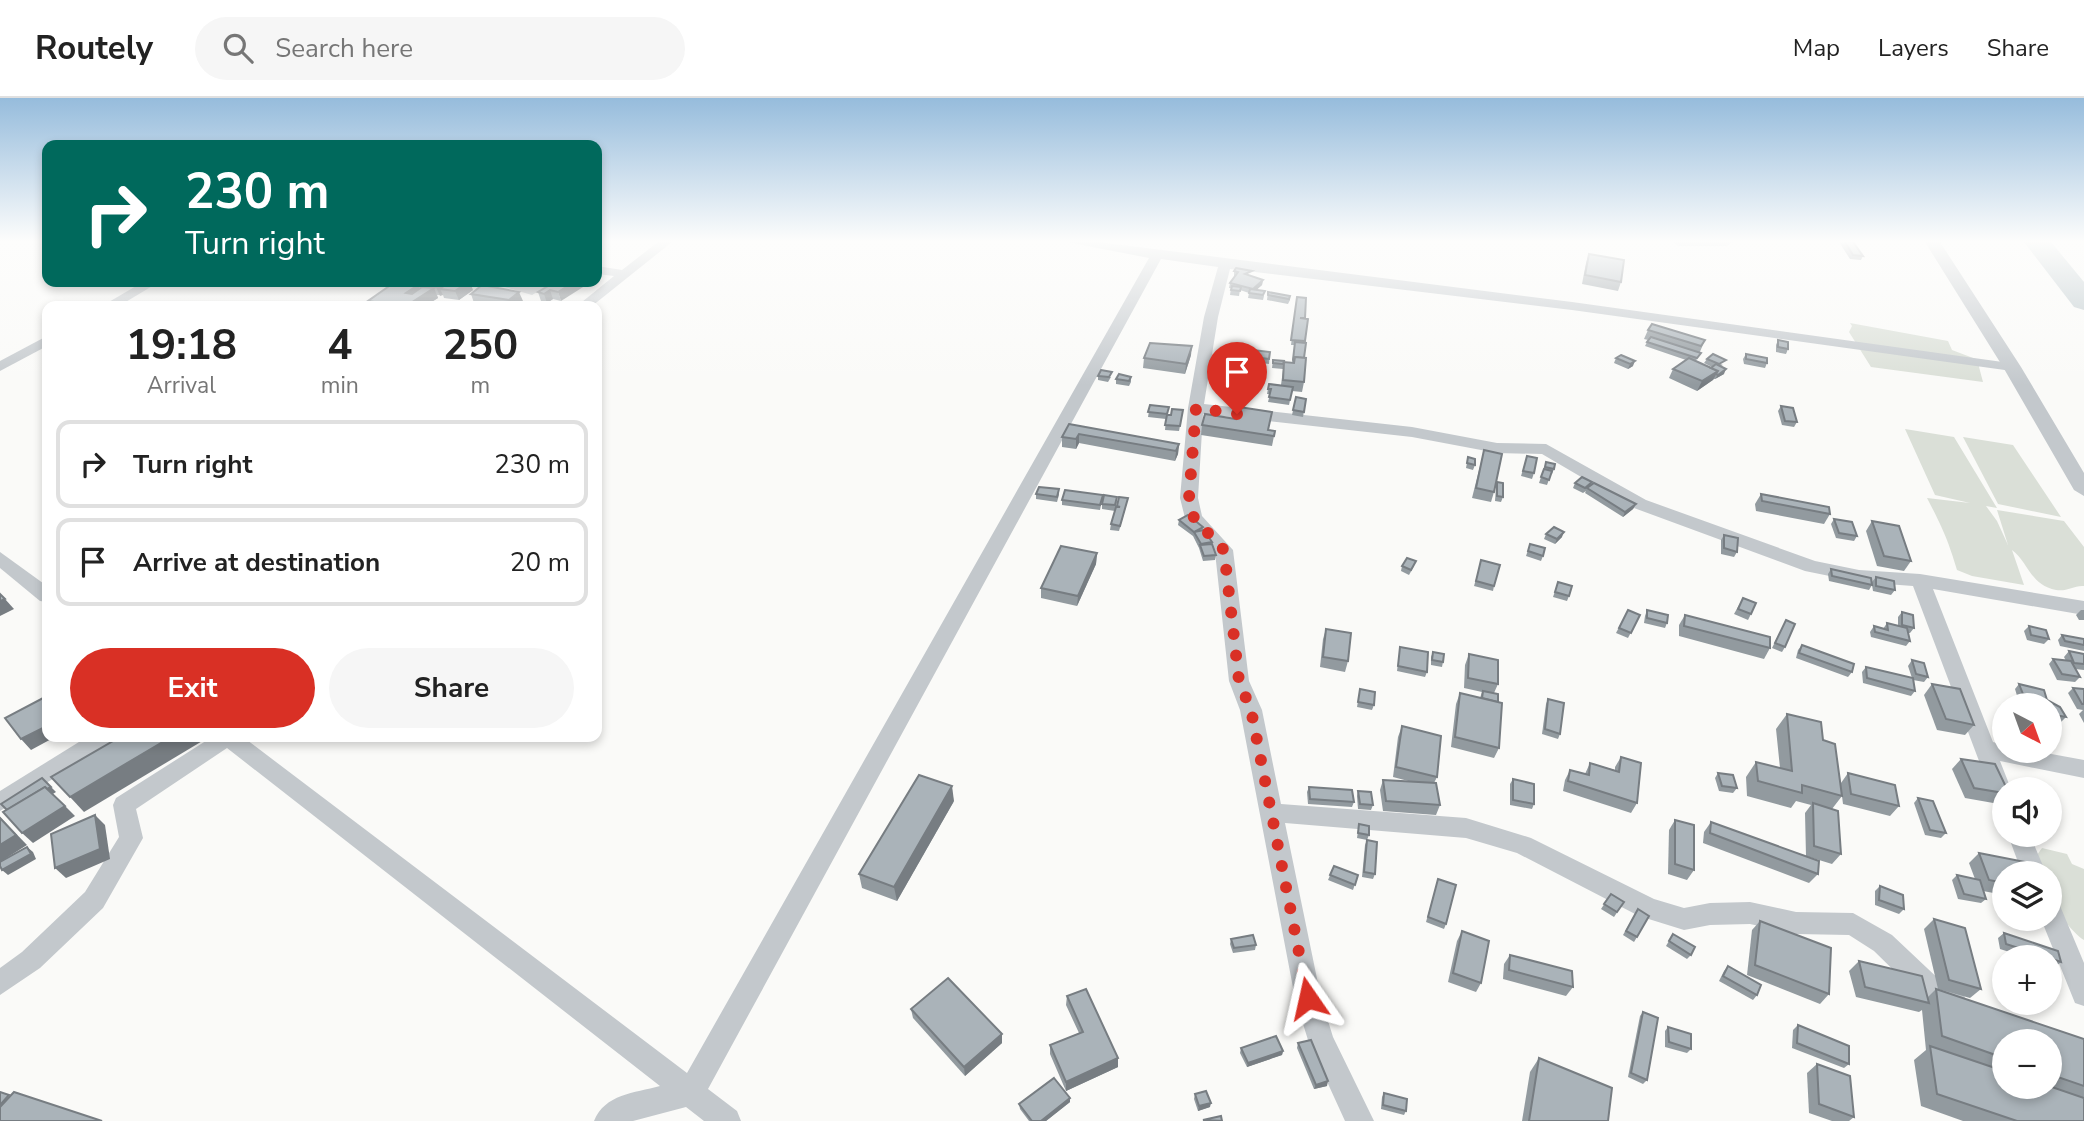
<!DOCTYPE html>
<meta charset="utf-8">
<style>
:root{--surface:#fff;--page:#f6f6f6;--text:#222;--muted:#767676;--line:#e0e0e0;--accent:#d93025}
body{margin:0;font-family:"Nunito Sans",sans-serif;background:var(--page);color:var(--text);height:100vh;display:flex;flex-direction:column;font-size:26px;white-space:nowrap}
*{box-sizing:border-box;margin:0}
p{font-size:23px;color:var(--muted)}
.icon{flex:none;width:38px;height:38px;fill:none;stroke:currentColor;stroke-width:2;stroke-linecap:round;stroke-linejoin:round}
.map{position:relative;flex:1;overflow:hidden}
.side{position:absolute;left:42px;top:203px;width:560px;height:441px;display:flex;flex-direction:column;background:var(--surface);border-radius:14px;box-shadow:0 4px 10px #0003}
.side>*{flex:none}
.hud{position:absolute;left:42px;top:42px;width:560px;height:147px;border-radius:14px;box-shadow:0 4px 10px #0003;background:#00695c;color:#fff;overflow:hidden}
.needle{width:46px;rotate:139deg}
.tools{position:absolute;left:1992px;top:595px;display:grid;gap:14px}
.tools a{display:grid;place-items:center;width:70px;height:70px;border-radius:50%;background:var(--surface);box-shadow:0 4px 10px #0003;font-size:35px}
.pin{position:absolute;display:grid;place-items:center;width:60px;height:60px;color:#fff;margin:-72px -30px;border-radius:50% 50% 50% 0;rotate:-45deg;box-shadow:0 0 7px #0007}
.pin .icon{rotate:45deg}
.me{position:absolute;width:77px;margin:-38px;rotate:349deg;stroke-linejoin:round;filter:drop-shadow(0 0 5px #0008)}
.turn{display:flex;align-items:center;gap:24px;height:147px;padding:0 28px;font-size:32px}
.turn .icon{width:91px;height:91px;stroke-width:2.5}
.turn b{display:block;font-size:49px;line-height:60px}
.eta{display:flex;justify-content:space-evenly;align-items:center;height:119px;text-align:center}
.eta b{font-size:42px;font-weight:700;line-height:49px}
.action{display:flex;gap:14px;margin-top:auto;padding:14px 28px}
.action a{flex:1;height:80px;border-radius:42px;background:var(--accent);color:#fff;font-size:28px;font-weight:700;line-height:80px;text-align:center}
.action a+a{background:var(--page);color:var(--text)}
ul{padding:0;list-style:none}
li{display:flex;align-items:center;gap:21px;height:88px;margin:0 14px 10px;padding:0 14px;border:4px solid var(--line);border-radius:14px}
li div{flex:1}
li b{display:block;font-size:26px}
li em{font-style:normal}
header{display:flex;align-items:center;gap:42px;box-sizing:border-box;height:98px;padding:0 35px;background:var(--surface);border-bottom:2px solid var(--line)}
header strong{font-size:33px}
nav{display:flex;gap:38px;margin-inline-start:auto;font-size:24px}
.search{width:490px;height:63px;background:var(--page);display:flex;align-items:center;gap:18px;box-sizing:border-box;padding:0 24px;border-radius:38px;color:var(--muted);font-size:26px}
.map>svg:first-child{display:block}
</style>
<header>
<strong>Routely</strong>
<div class="search"><svg class="icon" aria-label="search" viewBox="0 0 24 24"><circle cx="10" cy="10" r="6"/><path d="M15 15l6 6"/></svg>Search here</div>
<nav><a>Map</a><a>Layers</a><a>Share</a></nav>
</header>
<div class="map">
<svg width="2084" height="1023" viewBox="0 0 2084 1023">
<rect width="100%" height="100%" fill="#fafaf8"/>
<g fill="#dadfd7">
<polygon points="1850,225 1948,243 1952,252 1981,263 1979,269 1983,284 1871,269 1849,234 1852,228"/>
<path d="M 1905,331 L 1954,339 L 1997,410 L 1986,408 L 1997,423 L 2008,447 L 1997,412 L 2064,423 L 2084,449 L 2084,488 C 2074,487 2067,494 2056,492 C 2030,487 2029,465 2012,452 L 2024,487 L 1972,478 L 1957,472 C 1948,441 1941,427 1927,400 L 1970,405 L 1935,397 Z"/>
<polygon points="1963,339 2013,347 2061,419 1998,406"/>
<path d="M 2042,750 L 2067,756 L 2072,766 L 2084,771 L 2084,842 C 2074,837 2045,801 2049,789 C 2051,785 2054,783 2056,780 L 2034,761 Z"/>
</g>
<g fill="none" stroke-linecap="round" stroke-linejoin="round">
<polygon fill="#bbc7cb" fill-rule="evenodd" points="2024,144 2051,144 2084,184 2084,212 2074,209"/>
<g fill="#c3c8cc" fill-rule="evenodd">
<polygon points="658,144 672,144 592,208 577,208 614,178 597,176 597,168 622,172"/>
<path d="M 1067,144 L 1099,144 L 1572,204 L 2017,266 L 2019,269 L 2012,273 L 1572,212 L 1230,171 L 1218,219 L 1204,306 L 1412,329 L 1497,345 L 1546,346 L 1646,402 L 1815,463 L 1859,472 L 1920,476 L 2084,503 L 2084,517 L 1933,491 L 1993,644 L 2004,647 L 2004,653 L 2035,653 L 2084,662 L 2084,680 L 2000,663 L 2011,691 L 2004,691 L 2004,710 L 1996,708 L 1913,488 L 1859,484 L 1805,473 L 1634,410 L 1542,356 L 1497,355 L 1412,339 L 1203,316 L 1198,400 L 1202,418 L 1233,452 L 1249,583 L 1262,612 L 1281,706 L 1466,720 L 1531,740 L 1654,801 L 1684,810 L 1710,805 L 1750,804 L 1796,814 L 1853,815 L 1892,837 L 1944,886 L 1963,895 L 1967,904 L 1963,913 L 1954,916 L 1926,904 L 1874,853 L 1849,837 L 1796,836 L 1750,826 L 1710,827 L 1684,832 L 1639,818 L 1517,755 L 1466,740 L 1285,725 L 1321,900 L 1333,939 L 1374,1023 L 1345,1023 L 1308,942 L 1295,900 L 1240,612 L 1229,583 L 1215,454 L 1185,420 L 1180,400 L 1188,310 L 1204,219 L 1218,169 L 1161,161 L 708,991 L 737,1013 L 741,1023 L 704,1023 L 686,1009 L 633,1023 L 594,1023 C 605,996 634,995 660,988 L 227,650 L 136,711 L 143,740 L 103,810 L 40,870 L 0,897 L 0,870 L 22,854 L 85,794 L 119,739 L 113,707 L 116,700 L 212,639 L 243,639 L 687,975 L 1149,160 Z"/>
<polygon points="1672,144 1733,144 1727,148 1678,148"/>
<polygon points="143,184 159,184 119,208 102,208"/>
<polygon points="488,184 511,184 530,188 538,184 554,184 532,197"/>
<polygon points="47,238 47,248 0,273 0,263"/>
<polygon points="0,454 47,488 47,504 40,503 0,470"/>
<polygon points="87,639 115,639 112,645 0,713 0,693"/>
<polygon points="2008,737 2030,737 2046,775 2022,775"/>
<polygon points="2049,800 2058,803 2084,865 2084,908 2075,905 2041,821 2049,821"/>
</g>
<polygon fill="#c3c8cc" fill-rule="evenodd" points="1925,144 1940,144 2021,269 2084,375 2084,398 2074,392 2003,269"/>
</g>
<g fill="#929a9f" fill-rule="evenodd">
<polygon points="1839,144 1853,144 1863,158 1861,162 1850,161"/>
<polygon points="1589,156 1621,184 1618,193 1582,186 1586,165"/>
<polygon points="1234,173 1263,182 1262,187 1256,192 1264,198 1263,202 1248,200 1249,195 1240,192 1239,198 1230,197 1231,190 1229,190 1230,185 1235,178 1234,178"/>
<polygon points="555,184 561,203 553,201 547,205 541,203 538,194"/>
<polygon points="417,186 473,192 459,202 444,200 443,197 437,197 438,200 425,208 360,208 368,205 368,203 418,187"/>
<polygon points="1268,194 1290,198 1290,202 1288,206 1267,202"/>
<polygon points="471,196 523,203 516,208 494,208 474,205"/>
<polygon points="1297,199 1305,221 1308,221 1305,245 1304,284 1302,294 1292,293 1289,307 1268,304 1270,296 1267,296 1269,286 1281,287 1284,264 1292,264 1295,247 1291,247"/>
<polygon points="1648,232 1705,242 1696,263 1711,270 1712,269 1704,265 1707,261 1723,267 1721,268 1724,276 1715,281 1714,281 1697,293 1669,280 1673,271 1686,262 1645,248 1648,242 1644,241"/>
<polygon points="1778,242 1788,251 1786,256 1776,254 1776,247"/>
<polygon points="1270,254 1269,266 1261,265 1260,270 1248,269 1249,264"/>
<polygon points="1746,256 1767,265 1765,270 1744,266 1743,261"/>
<polygon points="1191,257 1185,276 1143,270 1144,260"/>
<polygon points="1222,258 1236,259 1236,268 1221,266"/>
<polygon points="1616,260 1633,268 1628,271 1614,265"/>
<polygon points="1273,262 1284,263 1283,271 1272,270"/>
<polygon points="1098,278 1111,279 1108,284 1098,282"/>
<polygon points="1131,279 1131,284 1129,288 1116,286 1116,281"/>
<polygon points="1296,299 1306,301 1303,319 1292,317"/>
<polygon points="1150,307 1168,317 1171,317 1183,312 1179,333 1165,332 1166,321 1148,319"/>
<polygon points="1781,308 1797,324 1794,329 1782,327 1778,313"/>
<polygon points="1069,326 1179,346 1178,356 1175,363 1079,345 1076,351 1062,349 1062,339"/>
<polygon points="1202,327 1268,332 1275,333 1272,348 1201,337"/>
<polygon points="1484,352 1494,394 1491,404 1472,400"/>
<polygon points="1527,358 1534,375 1532,381 1521,378"/>
<polygon points="1468,359 1475,367 1473,372 1466,370"/>
<polygon points="1546,364 1554,371 1552,376 1551,376 1547,387 1539,385"/>
<polygon points="1497,384 1503,399 1501,404 1495,403 1496,389"/>
<polygon points="1592,384 1591,387 1636,406 1633,411 1623,419 1585,395 1586,393 1583,395 1573,390 1575,385"/>
<polygon points="1059,391 1059,397 1057,404 1036,401 1036,396"/>
<polygon points="1761,396 1830,416 1824,426 1756,413 1755,406"/>
<polygon points="1103,397 1100,412 1062,407 1062,402"/>
<polygon points="1119,399 1127,405 1119,433 1110,432 1111,426"/>
<polygon points="1117,404 1115,413 1102,411 1102,406"/>
<polygon points="1834,421 1857,438 1854,443 1836,440 1831,426"/>
<polygon points="1179,422 1203,429 1203,432 1212,446 1216,457 1215,462 1203,463 1199,450 1193,438 1178,427"/>
<polygon points="1872,423 1911,463 1904,473 1877,468 1866,433"/>
<polygon points="1546,436 1562,439 1555,446 1544,441"/>
<polygon points="1724,437 1737,454 1734,459 1721,456 1721,442"/>
<polygon points="1530,446 1543,458 1541,463 1526,458"/>
<polygon points="1097,455 1096,466 1077,508 1041,500 1041,490"/>
<polygon points="1480,467 1494,488 1493,493 1474,488"/>
<polygon points="1402,468 1414,468 1409,477 1401,473"/>
<polygon points="1831,471 1872,484 1876,479 1895,492 1891,497 1873,493 1872,487 1869,492 1829,483 1828,476"/>
<polygon points="1558,484 1569,498 1567,503 1553,499"/>
<polygon points="1743,500 1751,516 1748,522 1734,516"/>
<polygon points="1628,512 1640,517 1628,540 1616,535"/>
<polygon points="1647,512 1667,525 1665,530 1644,525 1645,518"/>
<polygon points="2081,512 2084,512 2084,522 2079,522 2076,517"/>
<polygon points="1902,514 1914,530 1910,535 1908,535 1910,543 1906,548 1871,539 1870,534 1874,528 1883,531 1887,525 1898,528 1898,519"/>
<polygon points="1685,517 1770,550 1764,561 1679,538 1679,527"/>
<polygon points="1786,522 1785,549 1782,554 1772,550"/>
<polygon points="2029,528 2049,541 2044,546 2027,542 2024,533"/>
<polygon points="1326,531 1348,563 1345,574 1320,569 1323,541"/>
<polygon points="2062,537 2084,541 2084,553 2060,548 2058,542"/>
<polygon points="1802,547 1852,574 1848,579 1796,560 1798,552"/>
<polygon points="1400,549 1427,574 1425,579 1397,573"/>
<polygon points="2069,553 2084,556 2084,572 2075,571 2080,579 2075,584 2057,582 2049,566 2053,561 2066,563 2064,559"/>
<polygon points="1433,554 1443,564 1442,569 1431,567 1431,559"/>
<polygon points="1469,556 1498,586 1494,595 1498,604 1499,650 1494,660 1451,649 1456,606 1460,595 1480,600 1482,594 1464,590 1465,567"/>
<polygon points="1912,562 1928,579 1924,584 1913,582 1915,593 1911,598 1863,585 1862,574 1866,569 1912,580 1908,568"/>
<polygon points="1932,586 1974,627 1965,637 1937,632 1924,597"/>
<polygon points="2019,586 2047,602 2066,619 2061,624 2049,622 2049,607 2023,607 2026,603 2018,601 2015,591"/>
<polygon points="2073,590 2084,591 2084,625 2079,616 2083,612 2077,611 2068,595"/>
<polygon points="1360,591 1374,607 1372,612 1357,609"/>
<polygon points="1548,601 1560,636 1558,641 1542,636 1546,606"/>
<polygon points="1787,616 1823,642 1841,685 1848,675 1899,708 1890,718 1843,706 1842,698 1832,711 1841,756 1832,766 1806,758 1805,715 1811,707 1796,703 1791,710 1747,698 1746,679 1756,664 1780,670 1776,631"/>
<polygon points="1402,628 1437,679 1434,685 1440,707 1436,717 1383,713 1380,692 1383,682 1412,684 1393,679 1398,639"/>
<polygon points="1621,659 1637,705 1631,715 1563,693 1565,682 1570,672 1585,676 1590,665 1615,672 1615,669"/>
<polygon points="1961,661 2004,691 2004,701 1999,706 1965,700 1952,671"/>
<polygon points="1718,675 1737,690 1733,695 1719,693 1715,680"/>
<polygon points="1513,681 1534,706 1532,711 1510,707 1510,686"/>
<polygon points="1309,689 1354,704 1352,709 1308,706 1307,694"/>
<polygon points="1358,693 1373,707 1371,712 1358,711 1357,698"/>
<polygon points="1918,700 1946,735 1941,740 1925,737 1914,705"/>
<polygon points="954,703 897,803 862,790 859,776"/>
<polygon points="1675,722 1694,772 1687,782 1668,776 1669,732"/>
<polygon points="1711,724 1818,776 1809,785 1703,745 1704,734"/>
<polygon points="1359,726 1369,737 1367,742 1375,776 1373,781 1362,779 1365,747 1367,742 1357,740"/>
<polygon points="1979,755 2004,775 2004,797 1983,793 1986,801 1981,805 1958,801 1952,782 1957,777 1975,781 1969,765"/>
<polygon points="1334,768 1358,777 1353,792 1328,782"/>
<polygon points="1438,781 1446,826 1444,831 1426,824"/>
<polygon points="1880,788 1904,811 1899,816 1875,807 1875,793"/>
<polygon points="1611,796 1624,804 1614,819 1601,811"/>
<polygon points="1635,816 1637,839 1634,844 1623,837"/>
<polygon points="1934,821 1981,891 1970,900 1938,891 1924,831"/>
<polygon points="1760,823 1829,896 1820,906 1747,877 1752,832"/>
<polygon points="1462,833 1481,885 1476,894 1448,884 1457,843"/>
<polygon points="2004,835 2061,864 2055,869 2049,867 2049,859 2025,859 2000,851 1998,840"/>
<polygon points="1673,836 1691,857 1687,861 1666,848"/>
<polygon points="1231,841 1256,847 1255,852 1233,855 1230,846"/>
<polygon points="1510,857 1573,889 1566,898 1503,881 1504,866"/>
<path d="M 1859,863 L 1928,899 L 1936,891 L 2084,941 L 2084,1023 L 1963,1023 L 1921,1008 L 1914,962 L 1926,952 L 1922,912 L 1919,914 L 1856,899 L 1849,873 ZM 2004,943 L 2049,943 L 2049,989 L 2004,989 Z"/>
<polygon points="1728,868 1757,897 1753,902 1719,883 1724,873"/>
<polygon points="1067,898 1118,960 1118,969 1066,993 1050,956 1050,947 1079,935 1066,907"/>
<polygon points="911,911 1002,936 1002,945 965,978 913,920"/>
<polygon points="1643,914 1647,982 1643,986 1628,979 1640,918"/>
<polygon points="1798,927 1849,966 1844,970 1792,950 1793,932"/>
<polygon points="1668,929 1691,951 1687,955 1665,949 1665,933"/>
<polygon points="1298,945 1327,988 1314,991 1297,950"/>
<polygon points="1241,950 1283,953 1282,957 1247,969 1240,955"/>
<polygon points="1539,960 1608,1023 1522,1023 1530,974"/>
<polygon points="1817,966 1854,1019 1849,1023 1832,1023 1809,1015 1807,975"/>
<polygon points="1384,995 1406,1013 1404,1017 1381,1011 1382,999"/>
<polygon points="1195,996 1210,1009 1198,1013 1194,1001"/>
<polygon points="1070,1004 1046,1023 1029,1023 1020,1011 1019,1006"/>
</g>
<g fill="#777d82">
<polygon points="1263,182 1262,187 1252,196 1253,191"/>
<polygon points="468,184 470,184 473,192 459,202 455,193"/>
<polygon points="574,184 591,184 561,203 558,194"/>
<polygon points="418,187 422,196 406,195"/>
<polygon points="445,187 440,191 443,197 440,198 436,189"/>
<polygon points="434,190 438,200 425,208 406,208"/>
<polygon points="550,192 553,201 547,205 544,196"/>
<polygon points="519,194 523,203 516,208 511,208 509,202"/>
<polygon points="1192,248 1191,257 1185,276 1186,266"/>
<polygon points="1635,263 1633,268 1628,271 1630,266"/>
<polygon points="1726,271 1724,276 1715,281 1718,277"/>
<polygon points="1718,273 1713,282 1697,293 1702,283"/>
<polygon points="1079,336 1079,345 1076,351 1076,341"/>
<polygon points="1179,346 1178,356 1175,363 1176,353"/>
<polygon points="1636,406 1633,411 1623,419 1625,414"/>
<polygon points="1564,434 1562,439 1555,446 1557,441"/>
<polygon points="1097,455 1096,466 1077,508 1078,498"/>
<polygon points="5,501 14,511 0,518 0,503"/>
<polygon points="47,628 47,639 55,639 31,652 21,641"/>
<polygon points="171,639 202,639 204,642 84,714 70,699"/>
<polygon points="952,688 954,703 897,803 894,789"/>
<polygon points="51,689 56,694 15,719 9,714"/>
<polygon points="65,708 75,718 33,745 22,735"/>
<polygon points="95,717 105,727 110,761 66,780 55,770"/>
<polygon points="0,719 27,747 0,764"/>
<polygon points="27,749 33,754 36,761 8,777 2,772"/>
<polygon points="1002,936 1002,945 965,978 964,969"/>
<polygon points="1283,953 1282,957 1247,969 1248,965"/>
<polygon points="1118,960 1118,969 1066,993 1066,984"/>
<polygon points="1328,983 1327,988 1314,991 1316,987"/>
<polygon points="1070,1000 1070,1004 1046,1023 1041,1023"/>
<polygon points="1211,1005 1210,1009 1198,1013 1199,1008"/>
</g>
<g fill="#aab3b9" stroke="#777d82" stroke-width="2">
<polygon points="1845,144 1853,144 1863,158 1853,157"/>
<polygon points="1589,156 1624,162 1621,184 1585,177"/>
<polygon points="1236,170 1252,173 1245,176 1263,182 1253,191 1230,185 1238,174 1234,173"/>
<polygon points="395,184 418,187 406,195 412,196 422,189 434,190 406,208 399,208 368,203"/>
<polygon points="420,184 468,184 455,193 440,191 445,187 436,189 417,186"/>
<polygon points="555,184 574,184 558,194 550,192 544,196 538,194"/>
<polygon points="482,187 519,194 509,202 471,196"/>
<polygon points="1232,188 1241,189 1240,193 1231,192"/>
<polygon points="1250,191 1265,193 1263,197 1249,195"/>
<polygon points="1268,194 1290,198 1289,201 1268,197"/>
<polygon points="1297,199 1306,200 1305,220 1300,220 1308,221 1305,243 1291,242"/>
<polygon points="365,204 389,208 360,208"/>
<polygon points="1652,226 1705,242 1701,248 1648,232"/>
<polygon points="1651,239 1701,255 1697,260 1647,244"/>
<polygon points="1778,242 1788,244 1788,251 1778,249"/>
<polygon points="1295,244 1306,245 1304,260 1295,259 1294,263 1293,262"/>
<polygon points="1150,245 1192,248 1186,266 1144,260"/>
<polygon points="1253,252 1270,254 1269,261 1261,260 1261,265 1249,264"/>
<polygon points="1713,256 1726,262 1719,266 1707,261"/>
<polygon points="1746,256 1767,260 1767,265 1746,261"/>
<polygon points="1621,257 1635,263 1630,266 1616,260"/>
<polygon points="1222,258 1236,259 1236,263 1222,261"/>
<polygon points="1295,259 1306,260 1304,284 1283,282 1284,264 1294,265"/>
<polygon points="1689,260 1718,273 1702,283 1673,271"/>
<polygon points="1273,262 1284,263 1283,266 1273,265"/>
<polygon points="1716,266 1726,271 1718,277 1716,276 1718,273 1711,270"/>
<polygon points="1101,272 1112,274 1109,279 1098,278"/>
<polygon points="1119,276 1131,279 1129,283 1116,281"/>
<polygon points="1269,286 1293,289 1290,302 1269,299 1271,291 1268,291"/>
<polygon points="1296,299 1306,301 1304,314 1293,312"/>
<polygon points="1150,307 1169,309 1167,316 1148,314"/>
<polygon points="1781,308 1793,310 1797,324 1785,323"/>
<polygon points="1239,309 1272,314 1268,332 1275,333 1274,338 1202,327 1205,316 1236,321"/>
<polygon points="1172,311 1183,312 1180,328 1165,327 1167,317 1171,317"/>
<polygon points="1069,326 1179,346 1176,353 1079,336 1076,341 1062,339"/>
<polygon points="1484,352 1502,356 1494,394 1476,390"/>
<polygon points="1527,358 1537,360 1534,375 1523,373"/>
<polygon points="1468,359 1475,361 1475,367 1467,365"/>
<polygon points="1546,364 1555,366 1554,371 1545,369"/>
<polygon points="1544,371 1552,373 1549,382 1541,379"/>
<polygon points="1582,379 1592,384 1585,390 1575,385"/>
<polygon points="1497,384 1503,385 1503,399 1497,398"/>
<polygon points="1594,385 1636,406 1625,414 1587,390"/>
<polygon points="1039,389 1059,391 1057,399 1036,396"/>
<polygon points="1065,392 1103,397 1100,407 1062,402"/>
<polygon points="1761,396 1829,409 1830,416 1762,403"/>
<polygon points="1104,397 1117,399 1115,407 1102,406"/>
<polygon points="1119,399 1128,400 1120,428 1111,426 1116,409 1120,409 1117,408"/>
<polygon points="1188,417 1203,429 1194,434 1179,422"/>
<polygon points="1834,421 1852,424 1857,438 1839,435"/>
<polygon points="1872,423 1899,428 1911,463 1884,458"/>
<polygon points="1554,429 1564,434 1557,441 1546,436"/>
<polygon points="1204,432 1212,444 1201,446 1194,434"/>
<polygon points="1724,437 1738,440 1737,454 1724,450"/>
<polygon points="1212,446 1216,457 1204,458 1200,447"/>
<polygon points="1530,446 1545,450 1543,458 1528,453"/>
<polygon points="1061,448 1097,455 1078,498 1041,490"/>
<polygon points="1407,460 1416,463 1411,472 1402,468"/>
<polygon points="1481,462 1500,467 1494,488 1476,483"/>
<polygon points="1831,471 1871,480 1872,487 1832,478"/>
<polygon points="1876,479 1894,483 1895,492 1876,488"/>
<polygon points="1558,484 1572,488 1569,498 1555,494"/>
<polygon points="0,496 5,501 0,503"/>
<polygon points="1743,500 1756,505 1751,516 1738,511"/>
<polygon points="1628,512 1640,517 1631,535 1619,530"/>
<polygon points="1647,512 1668,517 1667,525 1647,520"/>
<polygon points="1902,514 1913,517 1914,530 1902,527"/>
<polygon points="1685,517 1770,539 1770,550 1684,528"/>
<polygon points="1786,522 1795,526 1785,549 1775,545"/>
<polygon points="1887,525 1907,530 1910,543 1875,534 1874,528 1888,532"/>
<polygon points="2029,528 2046,532 2049,541 2031,537"/>
<polygon points="1326,531 1351,535 1348,563 1323,559"/>
<polygon points="2062,537 2084,541 2084,547 2065,543"/>
<polygon points="1802,547 1854,566 1852,574 1799,555"/>
<polygon points="1400,549 1428,554 1427,574 1398,568"/>
<polygon points="2069,553 2084,556 2084,566 2074,565"/>
<polygon points="1433,554 1444,556 1443,564 1432,562"/>
<polygon points="1469,556 1498,562 1498,586 1468,580"/>
<polygon points="2053,561 2071,563 2080,579 2062,576"/>
<polygon points="1912,562 1924,565 1928,579 1916,576"/>
<polygon points="1866,569 1913,580 1915,593 1867,580"/>
<polygon points="1932,586 1960,591 1974,627 1946,621"/>
<polygon points="2019,586 2044,592 2047,602 2060,609 2066,619 2049,616 2049,607 2032,607 2028,602 2044,601 2023,596"/>
<polygon points="2073,590 2084,591 2084,606 2082,606"/>
<polygon points="1360,591 1375,594 1374,607 1358,604"/>
<polygon points="1483,593 1498,596 1498,604 1482,600"/>
<polygon points="1460,595 1502,605 1499,650 1455,639"/>
<polygon points="47,598 47,628 21,641 5,620"/>
<polygon points="1548,601 1564,605 1560,636 1545,631"/>
<polygon points="1787,616 1821,624 1823,642 1835,646 1842,698 1802,687 1802,695 1758,683 1756,664 1792,673"/>
<polygon points="1402,628 1441,638 1437,679 1396,669"/>
<polygon points="120,639 171,639 70,699 51,679"/>
<polygon points="1621,659 1641,665 1637,705 1568,683 1570,672 1589,677 1590,665 1619,674"/>
<polygon points="1961,661 1995,666 2007,691 2004,691 2004,695 1974,690"/>
<polygon points="1718,675 1733,677 1737,690 1722,688"/>
<polygon points="1848,675 1895,687 1899,708 1851,696"/>
<polygon points="919,677 952,688 894,789 859,776"/>
<polygon points="42,680 51,689 47,691 45,689 7,712 1,706"/>
<polygon points="1513,681 1534,686 1534,706 1513,702"/>
<polygon points="1383,682 1436,685 1440,707 1386,703"/>
<polygon points="45,689 65,708 22,735 3,714"/>
<polygon points="1309,689 1352,692 1354,704 1310,701"/>
<polygon points="1358,693 1371,694 1373,707 1360,706"/>
<polygon points="1918,700 1933,703 1946,735 1930,732"/>
<polygon points="1813,705 1838,713 1841,756 1814,748"/>
<polygon points="95,717 100,751 55,770 51,736"/>
<polygon points="0,720 16,737 0,747"/>
<polygon points="1675,722 1694,727 1694,772 1675,766"/>
<polygon points="1711,724 1819,763 1818,776 1710,735"/>
<polygon points="1359,726 1369,728 1369,737 1358,735"/>
<polygon points="1367,742 1377,744 1375,776 1364,774"/>
<polygon points="27,749 31,756 2,772 0,768 0,764"/>
<polygon points="1979,755 2035,766 2039,775 2004,775 2004,785 1989,782"/>
<polygon points="1334,768 1358,777 1355,787 1330,777"/>
<polygon points="1957,777 1980,782 1986,801 1964,796"/>
<polygon points="1438,781 1456,787 1446,826 1428,819"/>
<polygon points="1880,788 1903,797 1904,811 1879,802"/>
<polygon points="1611,796 1624,804 1617,814 1604,806"/>
<polygon points="1638,811 1649,818 1637,839 1626,833"/>
<polygon points="1934,821 1965,830 1981,891 1949,882"/>
<polygon points="1760,823 1831,850 1829,896 1755,867"/>
<polygon points="1462,833 1489,843 1481,885 1453,875"/>
<polygon points="2004,835 2058,853 2061,864 2049,860 2049,859 2046,859 2006,846"/>
<polygon points="1673,836 1695,849 1691,857 1669,843"/>
<polygon points="1253,837 1256,847 1234,850 1231,841"/>
<polygon points="1510,857 1572,873 1573,889 1509,872"/>
<polygon points="1859,863 1922,878 1929,905 1865,889"/>
<polygon points="1728,868 1761,887 1757,897 1723,878"/>
<polygon points="948,880 1002,936 964,969 911,911"/>
<polygon points="1086,891 1118,960 1066,984 1050,947 1083,934 1067,898"/>
<polygon points="1936,891 2084,941 2084,988 2049,976 2049,943 2004,943 2004,960 1942,938"/>
<polygon points="1643,914 1658,920 1647,982 1631,975"/>
<polygon points="1798,927 1849,948 1849,966 1797,945"/>
<polygon points="1668,929 1691,936 1691,951 1669,944"/>
<polygon points="1276,938 1283,953 1248,965 1241,950"/>
<polygon points="1311,942 1328,983 1316,987 1298,945"/>
<polygon points="1930,948 2004,973 2004,989 2049,988 2084,1000 2084,1023 2017,1023 1937,996"/>
<polygon points="1539,960 1612,990 1608,1023 1529,1023"/>
<polygon points="1817,966 1850,978 1854,1019 1819,1006"/>
<polygon points="1054,980 1070,1000 1041,1023 1032,1023 1019,1006"/>
<polygon points="1206,993 1211,1005 1199,1008 1195,996"/>
<polygon points="0,994 9,997 0,1007"/>
<polygon points="14,994 102,1023 0,1023 0,1009"/>
<polygon points="1384,995 1407,1001 1406,1013 1383,1007"/>
<polygon points="1221,1018 1222,1023 1203,1022"/>
</g>
<linearGradient id="sky" x2="0" y2="1"><stop stop-color="#96bcdc"/><stop offset="0.5" stop-color="#fdfdfc"/><stop offset="1" stop-color="#fdfdfc" stop-opacity="0"/></linearGradient>
<rect width="2084" height="287" fill="url(#sky)"/>
<g fill="none" stroke-linecap="round" stroke-linejoin="round">
<polyline stroke="#d93025" stroke-width="12" stroke-dasharray="0 21.6" points="1237,316 1196,310 1189,400 1194,420 1224,452 1239,583 1251,612 1308,900"/>
</g>
</svg>
<div class="tools">
<a><svg class="needle" viewBox="-14 -14 28 28"><path d="M0-13l5 13h-10z" fill="#e53935"/><path d="M0 13l5-13h-10z" fill="#767676"/></svg></a>
<a><svg class="icon" aria-label="sound" viewBox="0 0 24 24"><path d="M4 9h4l5-4v14l-5-4H4zM17 9q2 3 0 6"/></svg></a>
<a><svg class="icon" aria-label="layers" viewBox="0 0 24 24"><path d="M12 4l9 5-9 5-9-5zM3 14l9 5 9-5"/></svg></a>
<a>+</a>
<a>−</a>
</div>
<div class="pin" style="left:1237px;top:316px;background:#d93025"><svg class="icon" aria-label="arrive" viewBox="0 0 24 24"><path d="M6 21V4h12l-3 4 3 4H6"/></svg></div>
<svg class="me" style="left:1308px;top:900px" viewBox="-20 -20 40 40"><path d="M0-17L14 15 0 8-14 15z" fill="#d93025" stroke="#fff" stroke-width="4"/></svg>
<div class="hud">
<div class="turn"><svg class="icon" aria-label="right" viewBox="0 0 24 24"><path d="M7 20v-9h11M14 6l5 5-5 5"/></svg><div><b>230 m</b>Turn right</div></div>
</div>
<section class="side">
<div class="eta">
<div><b>19:18</b><p>Arrival</p></div>
<div><b>4</b><p>min</p></div>
<div><b>250</b><p>m</p></div>
</div>
<ul>
<li><svg class="icon" aria-label="right" viewBox="0 0 24 24"><path d="M7 20v-9h11M14 6l5 5-5 5"/></svg><div><b>Turn right</b></div><em>230 m</em></li>
<li><svg class="icon" aria-label="arrive" viewBox="0 0 24 24"><path d="M6 21V4h12l-3 4 3 4H6"/></svg><div><b>Arrive at destination</b></div><em>20 m</em></li>
</ul>
<div class="action"><a>Exit</a><a>Share</a></div>
</section>
</div>
